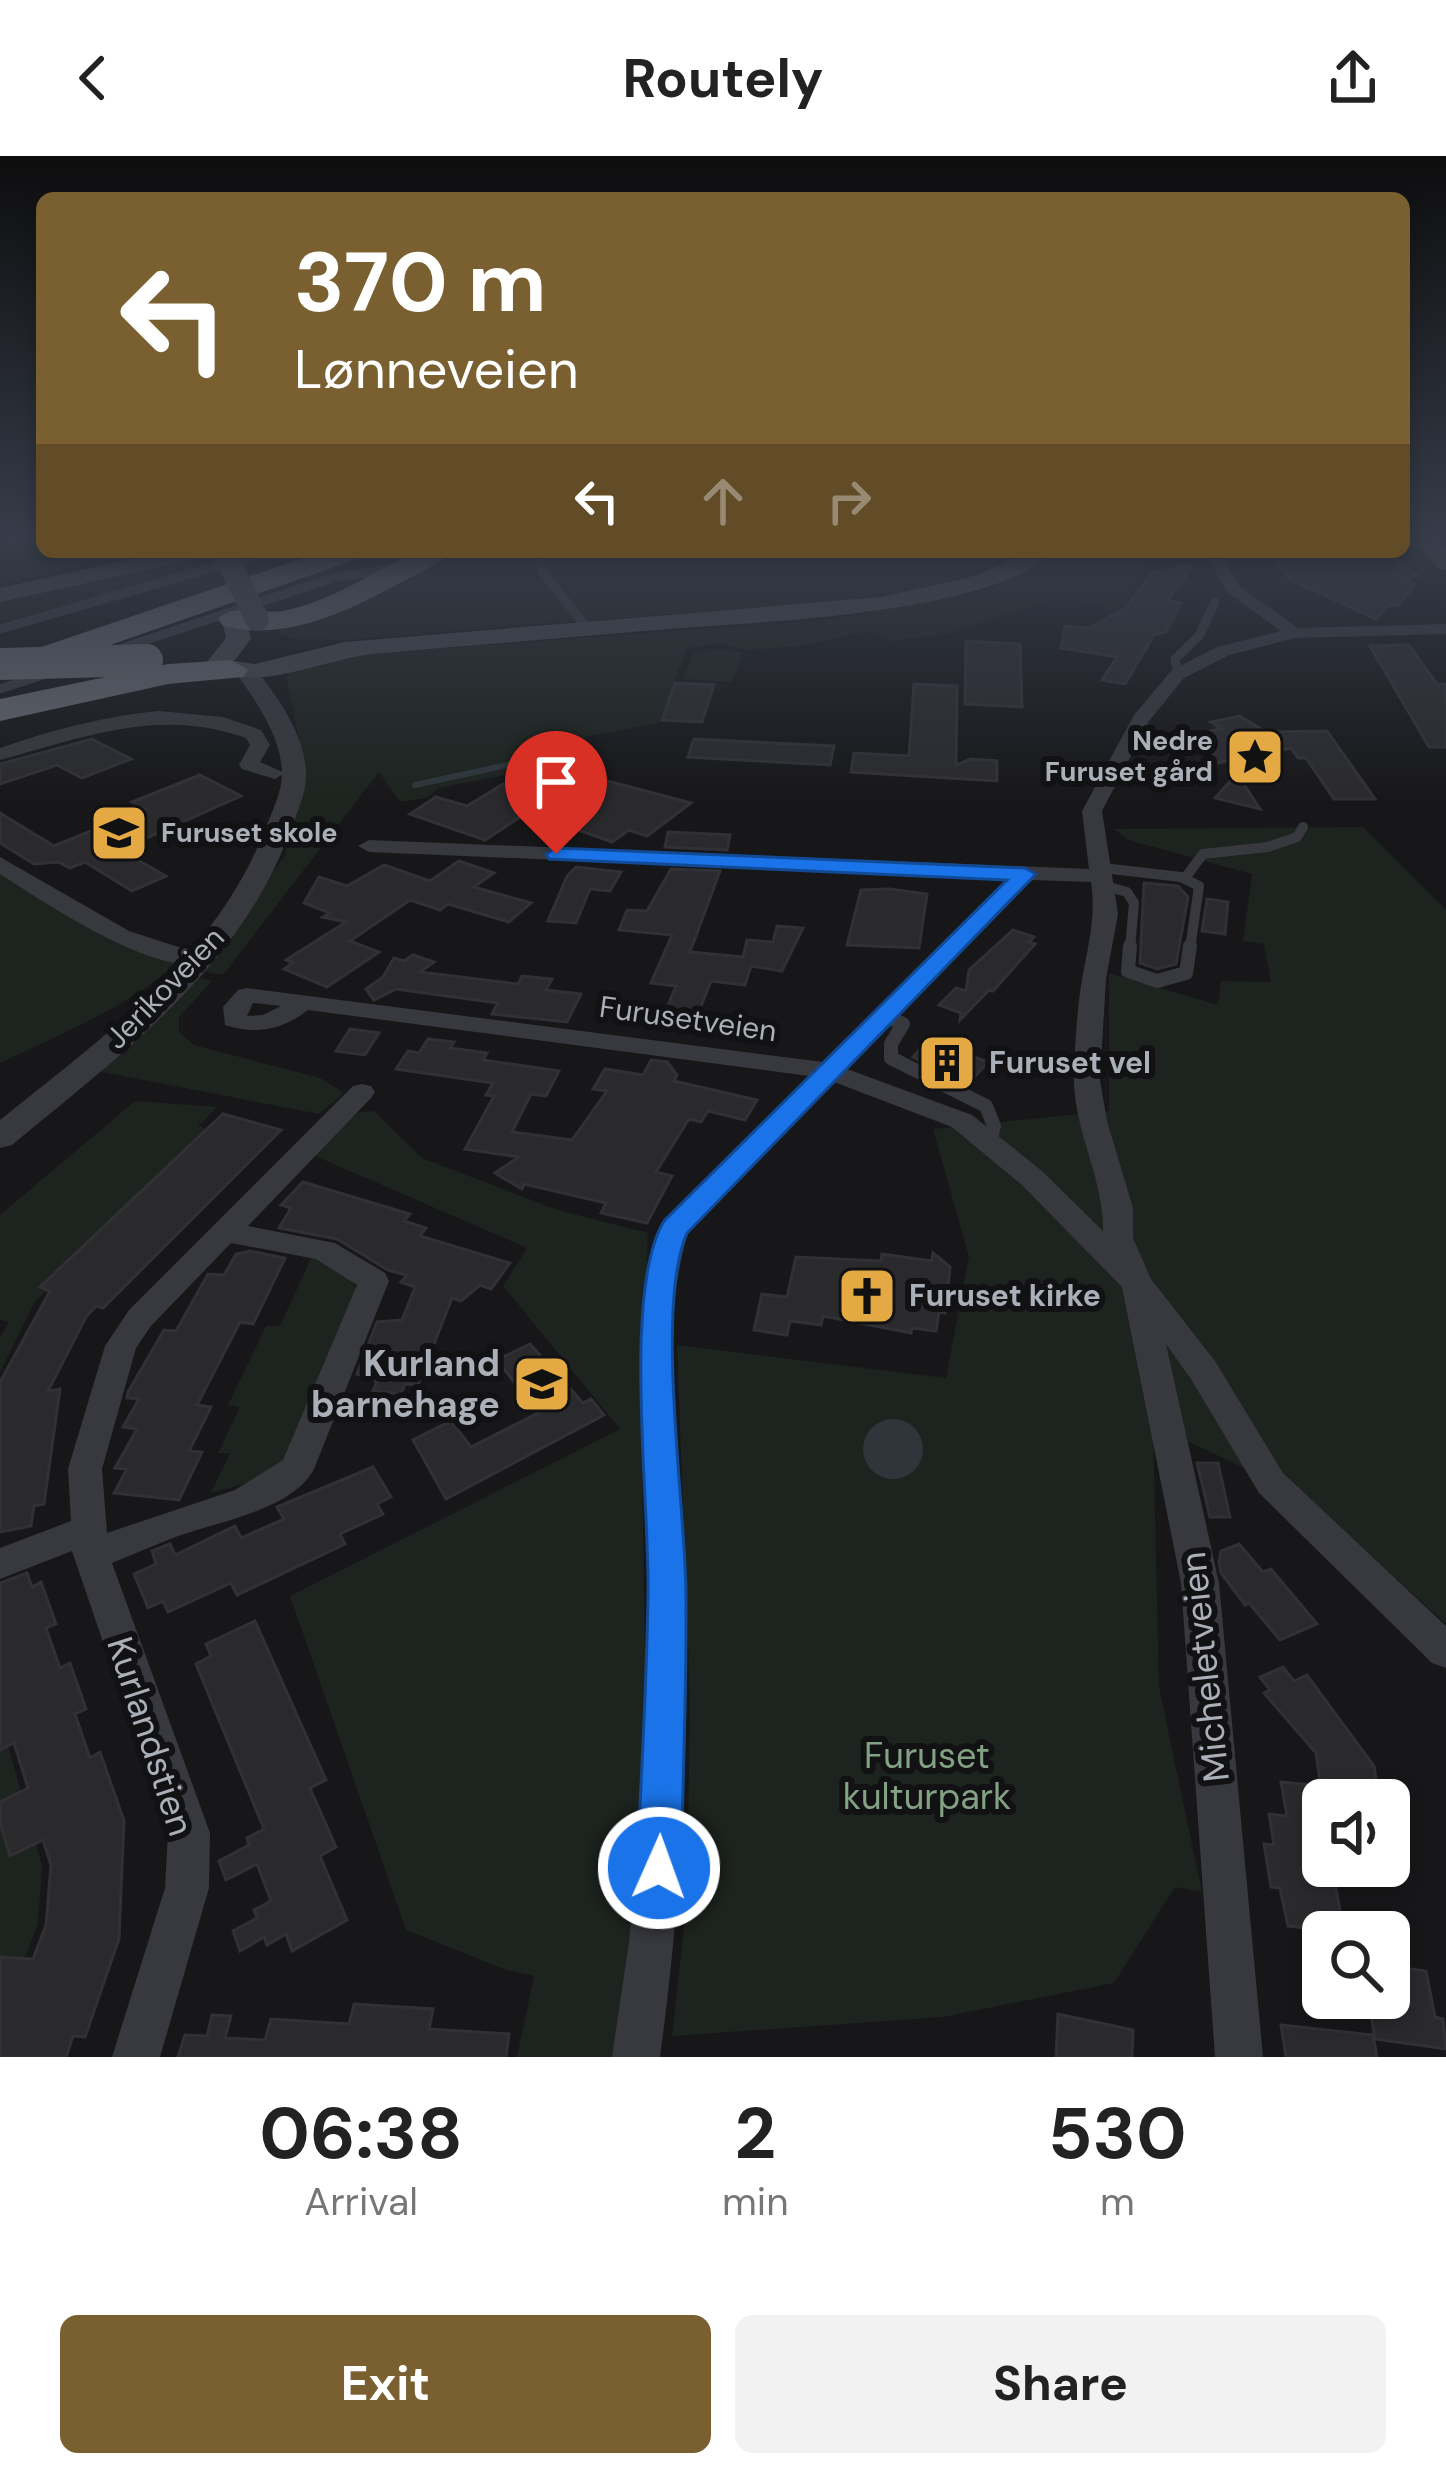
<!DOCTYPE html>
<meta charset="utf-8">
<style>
:root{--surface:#fff;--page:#f2f2f2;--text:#222;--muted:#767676;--accent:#7a5f31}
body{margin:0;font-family:"DM Sans",sans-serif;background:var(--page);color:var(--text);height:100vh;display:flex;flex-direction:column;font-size:45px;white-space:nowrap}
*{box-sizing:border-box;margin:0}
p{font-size:39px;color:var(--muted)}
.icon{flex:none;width:66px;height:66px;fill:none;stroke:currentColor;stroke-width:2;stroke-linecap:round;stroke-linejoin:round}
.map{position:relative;height:1901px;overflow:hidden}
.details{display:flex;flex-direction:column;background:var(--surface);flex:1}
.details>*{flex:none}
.top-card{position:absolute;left:36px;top:36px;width:1374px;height:366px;border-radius:18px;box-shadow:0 6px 18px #0003;background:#7a5f31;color:#fff;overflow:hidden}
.controls{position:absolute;left:1302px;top:1623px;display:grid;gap:24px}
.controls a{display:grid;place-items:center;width:108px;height:108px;border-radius:18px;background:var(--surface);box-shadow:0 6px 18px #0003;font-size:60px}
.pin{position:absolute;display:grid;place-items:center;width:102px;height:102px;color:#fff;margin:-123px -51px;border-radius:50% 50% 50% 0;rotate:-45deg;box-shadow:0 0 12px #0007}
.pin .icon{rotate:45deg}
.me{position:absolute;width:132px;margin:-66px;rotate:2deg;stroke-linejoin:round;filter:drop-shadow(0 0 9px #0008)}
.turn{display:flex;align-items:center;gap:42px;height:252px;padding:0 60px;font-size:54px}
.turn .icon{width:156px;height:156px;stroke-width:2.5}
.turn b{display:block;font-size:84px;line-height:102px}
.lanes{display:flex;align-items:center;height:114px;padding:0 60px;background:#0003;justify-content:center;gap:60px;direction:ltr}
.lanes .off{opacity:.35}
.eta{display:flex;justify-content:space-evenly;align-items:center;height:204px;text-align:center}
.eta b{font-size:72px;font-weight:700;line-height:84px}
.action{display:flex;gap:24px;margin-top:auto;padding:24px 60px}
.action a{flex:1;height:138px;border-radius:18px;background:var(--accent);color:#fff;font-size:48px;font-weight:700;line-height:138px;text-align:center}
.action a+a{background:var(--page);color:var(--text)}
header{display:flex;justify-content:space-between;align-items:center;height:156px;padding:0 60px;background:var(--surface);font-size:54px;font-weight:700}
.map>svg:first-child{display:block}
</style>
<header><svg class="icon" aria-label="back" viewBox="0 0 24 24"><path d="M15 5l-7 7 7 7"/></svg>Routely<svg class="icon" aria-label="share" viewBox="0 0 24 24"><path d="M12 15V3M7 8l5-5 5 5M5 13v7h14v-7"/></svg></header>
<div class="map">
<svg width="1446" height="1901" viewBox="0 0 1446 1901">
<rect width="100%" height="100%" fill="#171719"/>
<g fill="#1d231e">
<polygon points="13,380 42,380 42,396 134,396 0,429 0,386"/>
<path d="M 455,396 L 787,396 L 792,400 L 801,396 L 1018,396 C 923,450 800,447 694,456 C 578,465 461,474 345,484 L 295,483 L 279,478 L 280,467 L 325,459 Z"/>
<polygon points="1065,396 1149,396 1126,447 1110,456 1094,445 1050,444 948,478 890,485 867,475 808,489 749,494 722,488 687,492 659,567 584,581 570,606 439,632 427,642 400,646 379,616 223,819 201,815 285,699 305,613 286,520 292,512 341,500 835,463 992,433"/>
<polygon points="183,404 204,411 0,467 0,444"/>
<polygon points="713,494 743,496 732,526 683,523 694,497"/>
<polygon points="1363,671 1446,754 1446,1468 1306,1341 1153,1269 1159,1531 1202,1736 1175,1731 1114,1827 943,1861 672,1880 687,1745 690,1546 677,1189 946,1222 969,1101 933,973 1109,955 1109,817 1218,849 1221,825 1271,826 1264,788 1243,785 1252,718 1128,684 1114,673"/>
<path d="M 0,708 L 93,764 L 185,800 C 136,848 61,878 0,907 Z"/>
<polygon points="195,821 212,825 179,861 179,876 194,889 320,922 344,937 319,958 97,915"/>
<polygon points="135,945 217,951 198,970 224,979 36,1144 0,1216 0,1181 9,1166 0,1164 0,1059"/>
<polygon points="374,955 422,1002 558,1054 648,1077 641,1263 646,1548 639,1753 613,1901 517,1901 534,1820 506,1814 406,1774 290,1440 620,1273 503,1130 527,1092 306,996 350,957"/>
<polygon points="312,1100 351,1122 359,1140 287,1305 265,1322 211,1337 230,1297 218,1297 240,1251 228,1249 266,1170 280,1170"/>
<polygon points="0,1561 42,1710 38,1768 0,1866"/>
</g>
<circle fill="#2e363c" cx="893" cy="1293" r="30"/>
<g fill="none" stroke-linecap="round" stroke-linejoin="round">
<polyline stroke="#2e363c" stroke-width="6" points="415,629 581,593"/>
</g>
<g fill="#2a2a2d" stroke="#313135" stroke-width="3">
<polygon points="1271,396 1386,396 1418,420 1407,420 1415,430 1397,450 1389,449 1376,463 1289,423"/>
<polygon points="1193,409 1168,445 1180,447 1177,456 1166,476 1154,479 1125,528 1102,524 1117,501 1061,492 1065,470 1089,472 1127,451 1152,417"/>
<polygon points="966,485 1020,488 1022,551 965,548"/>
<polygon points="1409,489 1437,528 1446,528 1446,591 1429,591 1370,490"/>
<polygon points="675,527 714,529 702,566 662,564"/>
<polygon points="914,528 957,530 956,609 971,603 997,605 997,625 851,616 854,597 909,600"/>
<polygon points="1240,560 1266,576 1327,575 1375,643 1334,643 1306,602 1298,602 1291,592 1218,607 1200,577 1221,573 1211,566"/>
<polygon points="92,583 131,603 82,622 57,609 0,628 0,608"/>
<polygon points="694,583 834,590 830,609 688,601"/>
<polygon points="566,614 691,647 647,680 629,674 612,686 528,656 485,684 410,658 436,641 467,650 503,628 532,636"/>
<polygon points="1237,618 1260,653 1215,642"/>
<polygon points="200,619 241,640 120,694 166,720 132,735 85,706 70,712 58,706 34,708 0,687 0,657 54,690 145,653 132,646"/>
<polygon points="668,676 730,679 727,694 665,691"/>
<polygon points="459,705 494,717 474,731 531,747 509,766 448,748 440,754 410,744 350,785 379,796 327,831 284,813 293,807 286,804 346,766 323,761 330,757 304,747 319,721 347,730 384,709 430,725"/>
<polygon points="576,711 621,716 610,735 590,733 576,767 548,765 567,720"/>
<polygon points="671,713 720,715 690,796 743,801 747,784 773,786 777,770 803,772 782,815 751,810 745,829 711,825 694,868 662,864 676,830 651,827 672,779 619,774 627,754 647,755"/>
<polygon points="1144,727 1178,730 1188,741 1176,808 1157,813 1140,807"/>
<polygon points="889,733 927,738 919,792 847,789 861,734"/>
<polygon points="1207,743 1228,746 1225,778 1202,775"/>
<polygon points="1013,774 1034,781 1029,786 1035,788 993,835 989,834 960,864 961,857 939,849 956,832 966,835 969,814"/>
<polygon points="413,799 434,806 420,816 518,828 522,820 552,823 546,834 581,838 567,866 492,858 498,847 396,833 374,844 366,833 383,821 394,802 404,805"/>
<polygon points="350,873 379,877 365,899 336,895"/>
<polygon points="428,883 454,886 450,892 487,897 483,904 559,915 546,940 531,938 512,976 572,984 607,935 593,933 605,913 643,919 651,904 667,906 677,919 674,925 757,944 745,964 708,955 701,966 689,963 656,1016 672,1020 647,1067 601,1057 606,1047 524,1028 522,1033 495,1017 519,1001 465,993 494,940 486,939 493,927 396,913 408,895 419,897"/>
<polygon points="935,887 988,906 968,928 913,901 923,890 930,892"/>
<polygon points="223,958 281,974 103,1152 96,1150 86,1161 48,1235 60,1233 44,1348 34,1350 31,1370 0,1376 0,1226 50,1135 40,1131"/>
<polygon points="303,1026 410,1058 404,1065 426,1072 420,1080 510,1107 491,1133 480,1129 461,1145 452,1142 418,1229 405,1228 401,1238 373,1235 377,1225 357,1218 377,1166 402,1164 415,1131 401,1126 407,1119 388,1114 337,1083 279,1072 291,1052 281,1049"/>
<polygon points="250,1095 285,1102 253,1168 240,1166 197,1249 211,1251 189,1295 202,1296 179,1344 114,1337 127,1313 115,1312 137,1273 123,1271 139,1243 127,1242 128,1236 164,1174 176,1175 208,1118 224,1119 236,1098"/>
<polygon points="933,1097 950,1111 945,1157 939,1156 936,1175 912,1172 911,1177 823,1160 821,1169 790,1165 787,1179 754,1174 762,1138 787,1141 796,1101 881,1105 882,1098 932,1105"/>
<polygon points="530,1188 583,1247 591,1243 604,1259 446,1343 413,1284 451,1265 471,1291 538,1257 497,1204"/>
<polygon points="1197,1307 1218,1307 1230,1361 1210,1361"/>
<polygon points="373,1311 391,1341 377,1348 383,1358 340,1378 345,1388 237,1439 231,1427 168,1456 163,1445 148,1452 134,1418 156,1408 152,1395 170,1388 175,1399 235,1370 241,1382 284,1363 277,1351"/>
<polygon points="1239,1388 1263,1416 1271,1413 1317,1468 1280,1484 1249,1447 1245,1449 1221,1417 1219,1405 1221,1395"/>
<polygon points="27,1417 32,1431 41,1426 56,1468 46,1472 60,1512 70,1507 86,1553 75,1558 90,1602 100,1596 124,1665 119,1783 85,1881 73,1880 66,1901 0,1901 0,1801 33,1803 46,1769 51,1709 43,1684 10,1700 0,1666 0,1646 28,1632 14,1587 0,1594 0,1427"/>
<polygon points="255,1465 326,1624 310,1632 336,1691 320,1700 347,1764 292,1795 286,1778 267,1789 264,1781 240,1795 233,1775 257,1762 254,1754 271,1745 257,1708 226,1724 219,1705 249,1689 247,1682 264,1673 196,1508 211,1500 206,1488"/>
<polygon points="1283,1511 1294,1525 1307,1519 1374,1610 1377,1630 1320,1625 1316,1597 1264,1537 1270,1534 1260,1521"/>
<polygon points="1281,1626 1323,1630 1323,1710 1332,1710 1344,1776 1288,1770 1280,1732 1271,1731 1264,1688 1274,1689 1269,1658 1287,1660"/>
<polygon points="1389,1810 1426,1815 1435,1861 1443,1863 1446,1893 1375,1883 1368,1842 1389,1842"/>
<polygon points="354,1848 433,1853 429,1873 509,1878 506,1901 178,1901 185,1879 207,1880 212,1859 231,1860 225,1882 265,1884 271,1863 349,1868"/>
<polygon points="1058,1858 1133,1874 1132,1901 1056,1901"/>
<polygon points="1281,1869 1373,1879 1377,1901 1286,1901"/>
</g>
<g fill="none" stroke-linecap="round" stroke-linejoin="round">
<g stroke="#38393e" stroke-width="9">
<polyline points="542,396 538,401 543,417 589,474"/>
<polyline points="0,473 267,396"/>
<polyline points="113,495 336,421 402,412"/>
<polyline points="1178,518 1175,503 1199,480 1215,446"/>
<polyline points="0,533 46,518"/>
</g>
<g stroke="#38393e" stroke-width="10">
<polyline points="1103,712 1181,721 1199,730 1190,793"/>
<polyline points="1185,722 1203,698 1268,691 1297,681 1303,671"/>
<polyline points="1105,730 1127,736 1134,747 1130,793"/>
</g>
<g stroke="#38393e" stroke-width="14">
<polyline points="1130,790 1128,815 1157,825 1186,817 1190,790"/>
<polyline points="882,858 903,868 891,888 891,902 986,950 994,970 990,985"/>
</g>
<g fill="#38393e" fill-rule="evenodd">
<path d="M 1204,396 L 1220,396 L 1239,430 L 1298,472 L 1446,468 L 1446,478 L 1295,482 L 1229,499 L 1184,522 L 1149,565 L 1102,655 L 1118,758 L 1106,823 L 1100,924 L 1107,965 L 1133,1052 L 1133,1082 L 1151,1123 L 1215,1205 L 1283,1317 L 1446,1470 L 1446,1512 L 1432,1507 L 1259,1337 L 1191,1223 L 1166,1188 L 1219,1427 L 1263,1901 L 1215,1901 L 1181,1427 L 1122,1131 L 1022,1029 L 952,971 L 834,926 L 688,1076 C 654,1193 683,1319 686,1438 C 689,1593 681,1748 660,1901 L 612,1901 L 629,1786 L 644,1611 L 648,1436 L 640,1197 L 648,1107 L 664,1065 L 809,920 L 308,854 C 282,874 257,879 225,869 L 223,851 L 238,834 L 247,832 L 823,906 L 1008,723 L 369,696 L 358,690 L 369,684 L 1089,713 L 1082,655 L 1134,559 L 1172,514 L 1217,491 L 1281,475 L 1228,437 ZM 1032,724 L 1091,726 C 1096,759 1089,785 1083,818 C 1077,850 1075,887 1074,920 C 1073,974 1104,1022 1103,1075 L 1042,1015 L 972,959 L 847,913 ZM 253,847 L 281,850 L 263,859 L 247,860 Z"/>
<path d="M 159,555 L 223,561 L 261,574 L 270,589 L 260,606 L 285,617 L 275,623 L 242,613 L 239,609 L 250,589 L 246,582 C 159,551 85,581 0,604 L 0,592 C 52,574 104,560 159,555 Z"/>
<path d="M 0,701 L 129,775 L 175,790 L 209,796 L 213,801 C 174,835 36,741 0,718 Z"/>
<path d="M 362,928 L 371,930 L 375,936 L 371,942 L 248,1070 L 335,1087 L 385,1117 L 389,1125 L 314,1313 C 292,1355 214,1366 173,1382 C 152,1390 132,1399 112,1407 L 210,1677 L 209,1732 L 160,1901 L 112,1901 L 165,1732 L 168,1677 L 72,1395 L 0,1423 L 0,1392 L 71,1365 L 68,1313 L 105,1190 L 129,1154 L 353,930 ZM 231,1087 L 316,1103 L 357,1129 L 283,1304 L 235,1334 L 107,1377 L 102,1313 L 136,1192 L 151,1170 Z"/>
</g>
<path fill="#38393e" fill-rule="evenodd" d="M 246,509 L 254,511 C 277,540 305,578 306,617 C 307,637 296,659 289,678 C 239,813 119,900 12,989 L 0,992 L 0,964 C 102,882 214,802 264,676 C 271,657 283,635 282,615 C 280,578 256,545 235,516 Z"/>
<g fill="#46484d" fill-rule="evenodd">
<polygon points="1412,380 1435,380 1446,393 1446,414 1438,412"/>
<polygon points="165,396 202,397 191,404 0,446 0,432"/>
<path d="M 1025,396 L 1054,396 C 988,460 749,466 655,474 C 561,482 467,490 372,498 C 328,502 239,544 207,506 L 226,482 L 222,463 L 234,456 L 246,463 L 251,483 L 234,505 L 255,508 L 345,486 L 882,441 L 975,420 Z"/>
</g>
<g fill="#65676e" fill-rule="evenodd">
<polygon points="322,396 364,396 360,402 24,519 0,519 0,505"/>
<path d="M 414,396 L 450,396 C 439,409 418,417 402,426 C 347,455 287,486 223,470 L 218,463 C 232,447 261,458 282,455 C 328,447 372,417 414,396 Z"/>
<polygon points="231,504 248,514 243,521 168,528 0,565 0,543 168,508"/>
</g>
<polyline stroke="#46484d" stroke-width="24" points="225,398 257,463"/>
<polyline stroke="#65676e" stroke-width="32" points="0,508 147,504"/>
</g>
<linearGradient id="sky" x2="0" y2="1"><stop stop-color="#0d0d0e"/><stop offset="0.59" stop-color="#363c49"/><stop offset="1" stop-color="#363c49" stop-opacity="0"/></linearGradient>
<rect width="1446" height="646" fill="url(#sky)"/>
<path fill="#1a73e8" stroke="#114b97" stroke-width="3" d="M 556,692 L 1025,712 L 1036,718 L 687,1077 C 655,1150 685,1347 686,1435 C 687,1527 683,1620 681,1712 L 675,1728 L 659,1734 L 644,1728 L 637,1712 C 641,1621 647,1529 648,1437 C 650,1349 622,1134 664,1065 L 1007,724 L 549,703 L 546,698 Z"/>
<defs>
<symbol id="sight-square" viewBox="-11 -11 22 22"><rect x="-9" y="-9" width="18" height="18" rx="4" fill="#e5a943" stroke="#121214"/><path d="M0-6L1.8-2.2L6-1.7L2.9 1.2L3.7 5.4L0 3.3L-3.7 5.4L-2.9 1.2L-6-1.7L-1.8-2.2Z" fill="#111"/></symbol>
<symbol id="school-square" viewBox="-11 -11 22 22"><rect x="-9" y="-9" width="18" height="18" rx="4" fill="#e5a943" stroke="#121214"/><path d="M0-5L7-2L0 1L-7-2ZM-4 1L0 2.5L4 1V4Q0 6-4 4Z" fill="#111"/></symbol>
<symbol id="building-square" viewBox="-11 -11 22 22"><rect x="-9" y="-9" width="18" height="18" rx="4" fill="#e5a943" stroke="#121214"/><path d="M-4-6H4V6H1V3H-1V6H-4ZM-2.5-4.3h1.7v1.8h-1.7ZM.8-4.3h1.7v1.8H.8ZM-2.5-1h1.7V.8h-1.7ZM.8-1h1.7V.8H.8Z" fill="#111"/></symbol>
<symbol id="church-square" viewBox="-11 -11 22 22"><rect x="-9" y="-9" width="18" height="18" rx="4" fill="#e5a943" stroke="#121214"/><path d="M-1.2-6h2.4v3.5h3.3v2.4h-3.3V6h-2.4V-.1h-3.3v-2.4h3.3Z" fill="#111"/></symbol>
</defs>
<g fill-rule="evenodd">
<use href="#sight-square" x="1222" y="568" width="66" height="66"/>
<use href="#school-square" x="86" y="644" width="66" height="66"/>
<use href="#building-square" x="914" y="874" width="66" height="66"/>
<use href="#church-square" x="834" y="1107" width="66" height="66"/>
<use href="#school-square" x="509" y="1195" width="66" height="66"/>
</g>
<g text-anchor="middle" stroke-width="12" stroke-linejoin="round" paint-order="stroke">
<g font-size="27" font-weight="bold" fill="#aaafb8" stroke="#121214" text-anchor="end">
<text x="1213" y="594">Nedre<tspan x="1213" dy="31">Furuset gård</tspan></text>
<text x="161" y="686" text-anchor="start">Furuset skole</text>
</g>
<g font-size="30" fill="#aaafb8" stroke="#121214">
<text transform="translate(165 832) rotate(-46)" y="10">Jerikoveien</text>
<text transform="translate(688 863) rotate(8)" y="10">Furusetveien</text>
</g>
<g font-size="30" font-weight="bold" fill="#aaafb8" stroke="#121214" text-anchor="start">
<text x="989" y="917">Furuset vel</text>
<text x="909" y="1150">Furuset kirke</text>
</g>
<g font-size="36" font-weight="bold" fill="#aaafb8" stroke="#121214" text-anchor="end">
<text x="500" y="1220">Kurland<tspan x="500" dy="41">barnehage</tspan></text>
</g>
<g font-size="36" fill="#aaafb8" stroke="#121214">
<text transform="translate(1204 1511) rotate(-96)" y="13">Micheletveien</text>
<text transform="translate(151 1580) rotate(72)" y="13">Kurlandstien</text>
</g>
<g font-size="36" fill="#83a183" stroke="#121214">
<text x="927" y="1612">Furuset<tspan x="927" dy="41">kulturpark</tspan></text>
</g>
</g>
</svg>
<div class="controls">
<a><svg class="icon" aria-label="sound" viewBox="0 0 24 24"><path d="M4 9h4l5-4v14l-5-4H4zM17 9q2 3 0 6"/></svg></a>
<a><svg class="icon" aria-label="search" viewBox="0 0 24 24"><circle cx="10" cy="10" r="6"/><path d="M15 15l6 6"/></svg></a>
</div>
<div class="pin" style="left:556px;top:698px;background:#d93025"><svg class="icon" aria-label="arrive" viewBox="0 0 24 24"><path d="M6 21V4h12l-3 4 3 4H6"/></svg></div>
<svg class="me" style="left:659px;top:1712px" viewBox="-20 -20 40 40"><circle r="17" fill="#1a73e8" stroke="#fff" stroke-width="3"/><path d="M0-11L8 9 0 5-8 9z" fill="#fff"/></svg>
<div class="top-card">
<div class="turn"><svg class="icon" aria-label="left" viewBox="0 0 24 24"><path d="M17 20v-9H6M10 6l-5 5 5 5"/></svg><div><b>370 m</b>Lønneveien</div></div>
<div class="lanes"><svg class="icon" aria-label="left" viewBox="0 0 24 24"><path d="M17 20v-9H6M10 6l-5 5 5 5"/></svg><svg class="icon off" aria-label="ahead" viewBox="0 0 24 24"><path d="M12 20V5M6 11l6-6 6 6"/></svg><svg class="icon off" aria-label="right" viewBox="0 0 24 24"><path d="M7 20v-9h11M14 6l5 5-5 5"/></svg></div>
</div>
</div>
<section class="details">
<div class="eta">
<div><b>06:38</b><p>Arrival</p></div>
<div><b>2</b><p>min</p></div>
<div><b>530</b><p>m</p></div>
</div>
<div class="action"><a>Exit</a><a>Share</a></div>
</section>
